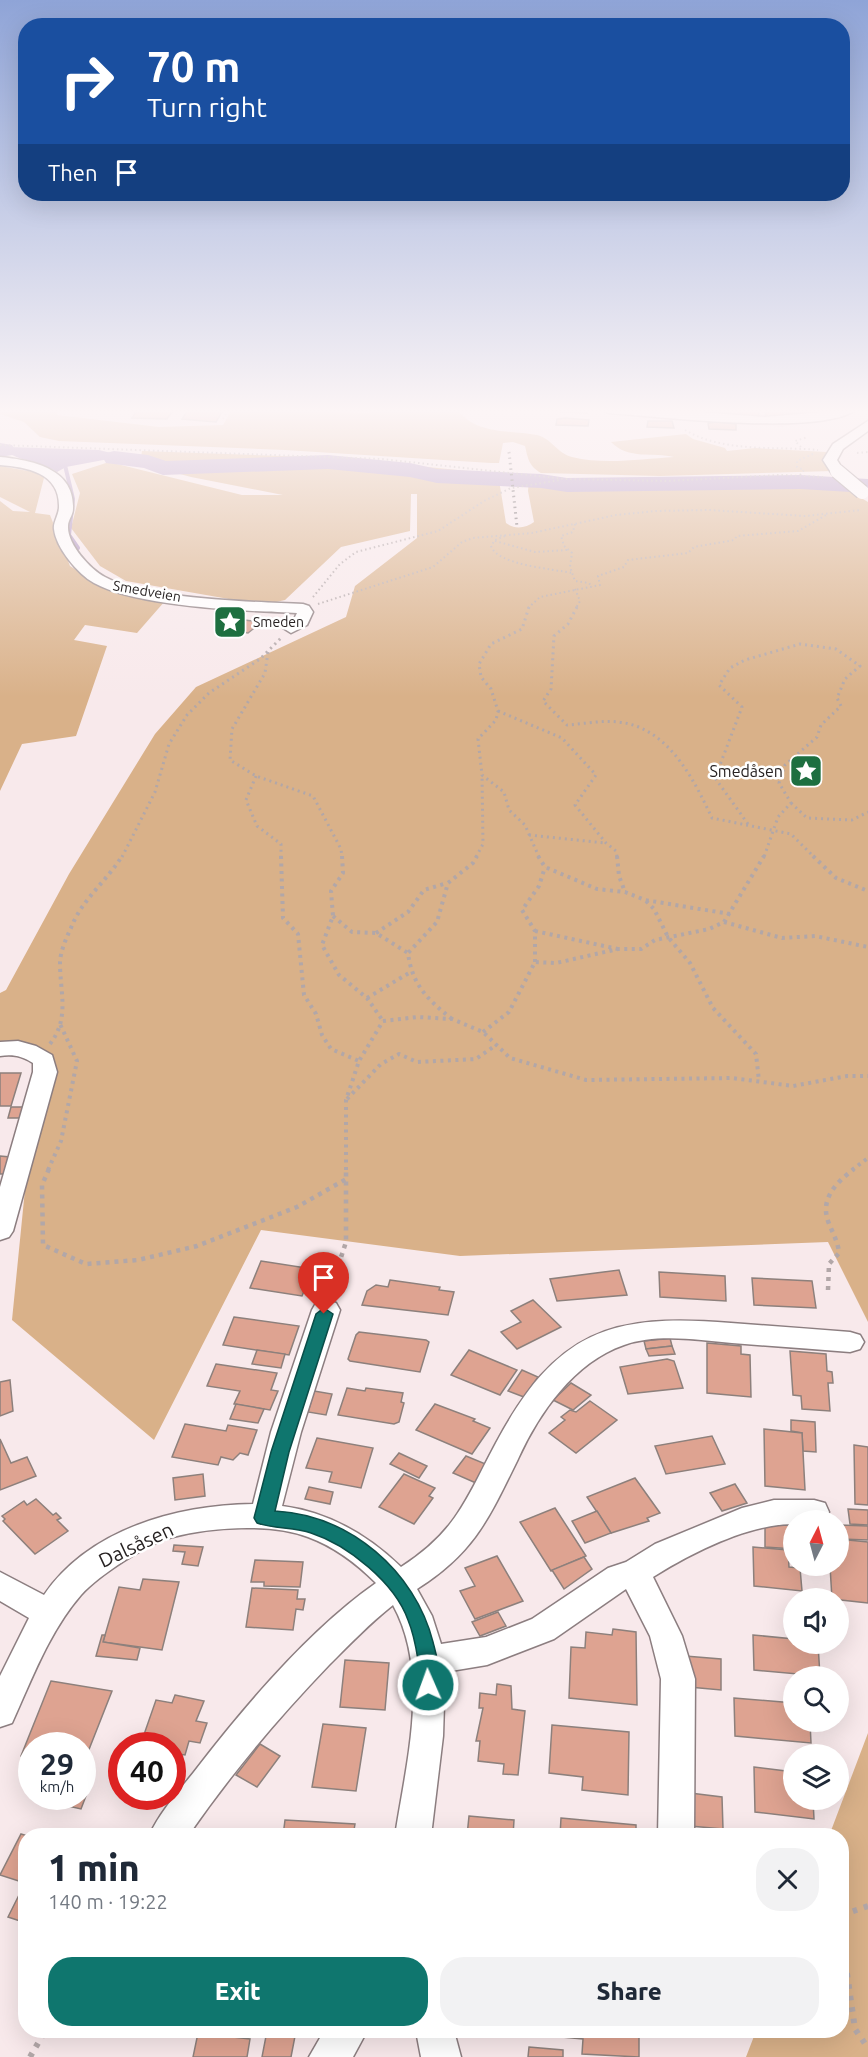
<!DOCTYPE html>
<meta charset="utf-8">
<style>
:root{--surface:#fff;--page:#f2f2f3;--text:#1f2937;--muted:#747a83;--accent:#0f766e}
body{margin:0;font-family:Ubuntu,sans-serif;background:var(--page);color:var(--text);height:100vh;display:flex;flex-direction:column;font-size:22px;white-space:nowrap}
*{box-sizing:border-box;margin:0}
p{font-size:20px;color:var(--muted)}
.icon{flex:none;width:33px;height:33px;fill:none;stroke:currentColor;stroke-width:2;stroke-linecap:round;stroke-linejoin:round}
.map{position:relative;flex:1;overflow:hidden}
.panel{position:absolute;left:18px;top:1828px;width:831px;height:210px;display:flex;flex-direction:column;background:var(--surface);border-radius:24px;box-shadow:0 6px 24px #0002}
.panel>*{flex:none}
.hud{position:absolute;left:18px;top:18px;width:832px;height:183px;border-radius:24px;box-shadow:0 6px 24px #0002;background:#1a4fa0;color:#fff;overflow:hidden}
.needle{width:39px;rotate:6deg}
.fabs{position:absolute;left:783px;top:1510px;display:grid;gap:12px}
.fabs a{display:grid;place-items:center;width:66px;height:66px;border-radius:50%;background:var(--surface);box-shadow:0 6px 24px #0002;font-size:30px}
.speed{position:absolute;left:18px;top:1732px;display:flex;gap:12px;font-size:30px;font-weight:700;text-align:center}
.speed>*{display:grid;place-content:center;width:78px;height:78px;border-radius:50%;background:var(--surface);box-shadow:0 6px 24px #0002;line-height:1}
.speed small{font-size:15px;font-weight:400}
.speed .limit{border:9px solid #d22;background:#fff;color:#111}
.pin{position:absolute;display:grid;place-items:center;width:51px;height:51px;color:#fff;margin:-62px -26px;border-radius:50% 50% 50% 0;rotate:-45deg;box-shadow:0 0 6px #0007}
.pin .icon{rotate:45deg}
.me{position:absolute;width:66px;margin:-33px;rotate:358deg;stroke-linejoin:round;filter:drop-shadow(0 0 4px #0008)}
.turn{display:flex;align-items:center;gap:21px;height:126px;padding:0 30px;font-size:27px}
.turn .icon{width:78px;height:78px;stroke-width:2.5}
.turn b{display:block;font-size:42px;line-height:51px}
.then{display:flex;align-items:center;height:57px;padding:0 30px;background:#0003;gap:12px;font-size:22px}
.round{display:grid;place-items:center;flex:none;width:63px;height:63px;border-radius:24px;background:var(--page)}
.head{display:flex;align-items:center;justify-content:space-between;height:102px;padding:0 30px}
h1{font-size:36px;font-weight:800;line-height:45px}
.action{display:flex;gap:12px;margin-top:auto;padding:12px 30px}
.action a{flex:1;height:69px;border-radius:24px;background:var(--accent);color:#fff;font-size:24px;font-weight:800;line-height:69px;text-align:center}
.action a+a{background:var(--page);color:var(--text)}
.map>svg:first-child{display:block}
</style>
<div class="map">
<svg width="868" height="2057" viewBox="0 0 868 2057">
<rect width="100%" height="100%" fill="#f8e9eb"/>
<polygon fill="#f2dadd" points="693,409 858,409 843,416 794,423 783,427 692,419"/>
<g fill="#d9b189">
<path d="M 0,409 L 56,409 L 57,415 L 159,427 L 223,425 L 231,411 L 368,413 L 389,409 L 457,409 C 475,435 510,430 537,435 C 551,438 558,454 572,457 C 604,465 641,459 674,457 C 654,452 628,460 611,442 L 686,434 L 693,439 L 725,448 L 727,451 L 755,448 L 826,452 L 825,461 L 832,471 L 660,476 L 541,473 C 529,466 528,459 525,446 L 513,442 L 503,443 L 499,463 L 491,463 L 285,450 L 59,441 L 40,437 L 24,422 L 0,414 Z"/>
<path d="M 142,451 L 337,458 L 498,474 L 506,523 C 515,530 526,528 534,522 L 528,491 L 529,479 L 639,482 L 831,480 L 868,502 L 868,1322 L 828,1242 L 460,1256 L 261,1230 L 154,1440 L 12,1320 L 39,1049 L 0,1043 L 0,993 L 6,990 L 69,874 L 155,734 L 196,687 L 346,617 L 355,586 L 417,538 L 417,494 L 411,494 L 410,531 L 341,547 L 285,600 L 263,605 L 126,581 L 100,566 L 71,528 L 80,493 L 72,474 L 109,462 L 242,495 L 283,495 L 191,477 L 140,463 Z"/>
<polygon points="0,466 45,474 35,513 50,515 70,566 111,592 165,601 137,633 85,625 74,640 107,646 76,736 22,744 0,791 0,501 13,511 30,512 0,497"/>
<polygon points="868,1733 868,2057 746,2057 756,2031 842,2031 842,1836 829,1836"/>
</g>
<path fill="#a98dbd" d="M 8,447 L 99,450 L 115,454 L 114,458 L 66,467 L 57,472 C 40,461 20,462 4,450 Z"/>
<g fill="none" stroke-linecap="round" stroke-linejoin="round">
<polyline stroke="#a98dbd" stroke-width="4" points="64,461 73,499 69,535 78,548"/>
<g fill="#a98dbd" fill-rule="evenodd">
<polygon points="0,443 12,445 15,450 12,455 0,457"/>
<polygon points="114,451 148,455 166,461 328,455 410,463 437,469 541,474 567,478 800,475 868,479 868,493 800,489 567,492 541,488 437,483 410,477 328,469 163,475 144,468 106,463 103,458 106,453"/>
</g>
</g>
<g fill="#dea391" stroke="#8d807c" stroke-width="1.5">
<polygon points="138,409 174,409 167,419 132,418"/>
<polygon points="188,409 224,409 216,422 182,419"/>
<polygon points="562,409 588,409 587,413 561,412"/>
<polygon points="740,409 758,409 759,416 741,416"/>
<polygon points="765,409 783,409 784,417 766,417"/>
<polygon points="786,409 828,409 828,410 814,410 815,414 801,415 787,415"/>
<polygon points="566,418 589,420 588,426 556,425 557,419"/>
<polygon points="648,421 672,421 674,428 647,427"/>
<polygon points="717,422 736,424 736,430 709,429 708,423"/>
<polygon points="238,619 252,621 263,621 248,633 229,630 231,627 228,626"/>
<polygon points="0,1073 21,1073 11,1106 0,1106"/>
<polygon points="11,1107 24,1107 21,1118 8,1118"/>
<polygon points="0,1156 10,1157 5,1174 0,1174"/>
<polygon points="261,1261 313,1269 302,1296 250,1288"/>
<polygon points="619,1270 627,1295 557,1301 550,1279"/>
<polygon points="659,1272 725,1276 726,1301 660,1297"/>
<polygon points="752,1278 812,1281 816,1308 754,1305"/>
<polygon points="390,1280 440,1287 439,1290 454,1292 448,1315 362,1305 367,1291 376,1285 388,1287"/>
<polygon points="533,1300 561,1327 517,1349 501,1332 521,1322 511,1311"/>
<polygon points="234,1317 299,1326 289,1355 223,1345"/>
<polygon points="359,1332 426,1340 429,1342 420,1372 350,1361 348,1359 356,1335"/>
<polygon points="670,1338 672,1346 646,1349 644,1341"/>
<polygon points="707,1343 741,1346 741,1354 750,1355 751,1397 707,1393"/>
<polygon points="672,1346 675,1354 649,1356 646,1349"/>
<polygon points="257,1350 285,1354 281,1368 252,1364"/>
<polygon points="469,1350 517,1370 500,1395 451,1375"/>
<polygon points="790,1351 826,1354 827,1371 832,1372 833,1383 828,1383 830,1411 802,1409 801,1396 793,1395"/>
<polygon points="667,1359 674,1361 683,1388 628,1394 620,1367"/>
<polygon points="216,1364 277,1373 271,1390 278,1391 270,1410 234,1404 240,1391 207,1386"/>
<polygon points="522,1370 538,1377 524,1397 508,1391"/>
<polygon points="10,1380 13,1411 0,1416 0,1382"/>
<polygon points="571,1383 591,1395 573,1410 553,1400"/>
<polygon points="347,1388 365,1391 366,1388 403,1393 401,1402 404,1403 399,1422 394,1424 338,1415"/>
<polygon points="314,1391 332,1394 326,1415 308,1412"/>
<polygon points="590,1401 617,1420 576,1453 549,1433 565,1420 561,1417 570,1410 576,1412"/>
<polygon points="236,1404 264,1409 258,1423 230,1419"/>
<polygon points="435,1404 475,1419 473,1421 490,1428 472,1454 416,1430"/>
<polygon points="791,1420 815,1422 816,1452 803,1451 802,1433 791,1431"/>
<polygon points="185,1424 226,1431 228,1425 257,1430 248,1455 240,1453 233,1460 221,1457 218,1465 172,1457"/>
<polygon points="764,1429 802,1433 805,1490 765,1486"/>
<polygon points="712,1436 725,1464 666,1474 655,1446"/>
<polygon points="317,1438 373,1448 361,1488 329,1482 332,1472 306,1468"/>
<polygon points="0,1439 11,1463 27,1457 36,1476 0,1490"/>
<polygon points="854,1445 868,1447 868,1505 855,1504"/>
<polygon points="399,1453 427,1466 419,1478 390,1464"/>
<polygon points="466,1456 488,1465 476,1483 453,1473"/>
<polygon points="203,1474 205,1496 175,1500 173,1478"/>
<polygon points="404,1474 435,1488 429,1496 433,1498 414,1524 379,1507"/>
<polygon points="635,1478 660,1513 647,1518 649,1521 611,1533 587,1497"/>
<polygon points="735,1484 747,1503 722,1511 710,1493"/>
<polygon points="309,1487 333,1492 330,1504 305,1499"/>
<polygon points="36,1499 53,1515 56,1513 61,1518 57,1520 68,1531 35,1554 3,1521 5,1519 2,1516 24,1501 27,1505"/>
<polygon points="555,1508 586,1556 551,1571 520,1522"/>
<polygon points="848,1509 868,1510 868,1525 850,1524"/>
<polygon points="597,1511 611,1533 585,1543 572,1521"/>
<polygon points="765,1523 794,1526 794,1549 765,1547"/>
<polygon points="839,1525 868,1526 868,1540 840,1539"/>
<polygon points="838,1539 868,1542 868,1603 832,1599 830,1566 838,1566"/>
<polygon points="174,1545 203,1547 198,1566 182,1564 185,1552 173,1551"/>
<polygon points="753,1547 788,1550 789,1567 800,1568 802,1591 754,1586"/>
<polygon points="497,1556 523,1601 475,1619 460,1591 475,1586 465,1568"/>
<polygon points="584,1557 592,1569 564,1589 552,1570"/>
<polygon points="255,1560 303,1562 300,1587 264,1586 264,1582 251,1582"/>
<polygon points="143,1579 179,1582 162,1650 103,1642 119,1587 140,1590"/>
<polygon points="252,1588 298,1590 297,1599 305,1599 303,1610 296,1609 293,1630 246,1627"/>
<polygon points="498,1612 506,1626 480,1636 472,1622"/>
<polygon points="613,1629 636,1632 637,1705 569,1698 571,1647 585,1648 586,1632 612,1635"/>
<polygon points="102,1635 105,1635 103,1642 140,1648 137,1660 96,1656"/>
<polygon points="753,1635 794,1639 794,1644 818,1644 820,1676 754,1670"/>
<polygon points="685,1656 721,1659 721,1690 689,1687"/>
<polygon points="345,1660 389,1663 385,1710 340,1707"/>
<polygon points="51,1681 112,1691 86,1757 82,1757 82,1746 32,1746 32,1758 21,1756"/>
<polygon points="497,1684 511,1686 512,1709 525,1711 518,1775 503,1774 504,1764 478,1761 480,1741 476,1741 483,1708 479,1708 480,1693 496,1695"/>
<polygon points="175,1695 204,1701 196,1721 207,1723 200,1743 189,1741 185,1755 172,1753 172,1746 140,1746 156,1700 172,1703"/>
<polygon points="734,1698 794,1703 794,1722 810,1722 811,1743 735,1736"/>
<polygon points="323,1724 366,1728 356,1791 312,1787"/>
<polygon points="552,1725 629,1732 628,1795 582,1790 583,1777 549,1773"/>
<polygon points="260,1744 280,1756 257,1787 236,1775"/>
<polygon points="754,1767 794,1772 794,1800 813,1800 814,1819 755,1812"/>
<polygon points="82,1773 94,1775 81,1809 45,1801 46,1797 82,1797"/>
<polygon points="690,1793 722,1797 723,1829 690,1826"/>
<polygon points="469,1816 514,1820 513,1836 467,1836"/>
<polygon points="561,1818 636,1825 636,1836 560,1836"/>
<polygon points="285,1820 355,1824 353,1836 283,1836"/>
<polygon points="21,1834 28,1836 26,1836 26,1923 8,1917 25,1883 0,1875"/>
<polygon points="267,2031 296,2031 291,2057 262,2057"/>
<polygon points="562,2031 639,2031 639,2057 582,2054 583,2039 562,2037"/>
<polygon points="198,2033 250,2039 247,2057 193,2057"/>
<polygon points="529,2047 563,2050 563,2057 528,2057"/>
</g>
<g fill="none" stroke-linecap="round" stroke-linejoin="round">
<defs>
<g id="minor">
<path d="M 602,409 L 662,409 L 765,417 L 857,409 C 823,437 656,416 608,413 Z"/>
<polygon points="868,421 868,431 843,449 837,460 844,471 842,474 832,474 823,460 833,444"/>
<path d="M 0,457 C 31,460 75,468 73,509 C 73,515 68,520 68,526 C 67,544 90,569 105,577 C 145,599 255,602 303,604 L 309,606 L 313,612 L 307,625 L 291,633 L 283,628 L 294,619 L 297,613 C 246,611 137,607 94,583 C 78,574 56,548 54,529 C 53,522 59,515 59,507 C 60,473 27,467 0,465 Z"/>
<path d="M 18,1041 L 36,1046 L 52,1055 L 57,1072 L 13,1231 L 9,1237 L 0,1240 L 0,1187 L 33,1072 L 33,1063 C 22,1056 13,1054 0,1056 L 0,1042 Z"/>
<path d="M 326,1300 L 336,1303 L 340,1310 L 301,1432 L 282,1506 C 328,1512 368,1535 401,1567 C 457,1531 466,1499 496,1443 C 556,1331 610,1313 731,1323 C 771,1326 810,1329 850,1332 L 860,1335 L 864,1342 L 860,1349 L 850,1352 C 811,1349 771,1346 732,1343 C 698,1340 657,1333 624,1345 C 574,1362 539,1413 518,1459 C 489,1518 475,1552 417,1589 L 432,1616 L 441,1644 L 486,1637 L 532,1619 L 608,1568 L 626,1562 L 655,1544 L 742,1508 L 774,1500 L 814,1500 L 825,1503 L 829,1512 L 825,1521 L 794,1521 L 794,1524 C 748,1524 691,1553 653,1577 L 682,1636 L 695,1679 L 694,1836 L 658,1836 L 661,1679 L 650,1636 L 626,1589 L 554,1639 L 487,1665 L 445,1672 L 443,1736 L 431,1836 L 395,1836 C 406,1763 431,1674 393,1605 C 370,1623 350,1644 329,1665 C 278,1718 230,1775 188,1836 L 149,1836 C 160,1812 178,1792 194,1772 C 243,1708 310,1629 376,1583 C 356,1563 335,1547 308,1537 C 271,1523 212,1527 173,1537 C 148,1543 99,1575 81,1595 C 49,1632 32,1679 12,1723 L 0,1727 L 0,1676 L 29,1618 L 0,1601 L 0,1572 L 44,1595 C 89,1529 177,1505 253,1504 L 271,1432 L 312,1310 L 316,1303 Z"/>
<polygon points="324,2031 367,2031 353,2057 309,2057"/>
<polygon points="416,2031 454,2031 461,2057 421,2057"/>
</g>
</defs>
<use href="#minor" stroke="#8c7e80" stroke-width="3"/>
<g stroke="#b2a7a8" stroke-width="2" stroke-dasharray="1.5 3" stroke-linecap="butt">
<polyline points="113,411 135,409"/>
<polyline points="176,411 181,409"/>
<polyline points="223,419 228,409"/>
<path d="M 685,430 C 724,453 775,446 818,450"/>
<polyline points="0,445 382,459 565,479 667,481 780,475 823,477"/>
<polyline points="801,447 795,441 808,437"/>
<polyline points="857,453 868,452"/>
<polyline points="800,475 804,470 797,467 797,461 815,453"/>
<polyline points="575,524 573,532 561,536 564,546 572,553 570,567 575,581 589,583 592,587"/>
<path d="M 505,536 L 495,540 L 491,546 C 497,565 553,569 572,573"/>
<polyline points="495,541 535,552 567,550"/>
<polyline points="575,589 580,601 576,608"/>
<polyline points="313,597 340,564 356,552 438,531 484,501 511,488 561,480"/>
<polyline points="318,604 433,567 462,542 473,538 532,533 616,515 656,511 709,510 805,516 861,510"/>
<polyline points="528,608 540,597 600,585 598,576 624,567 628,560 688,553 694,547 734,540 737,536 798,531 828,514"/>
</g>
<g stroke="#b2a7a8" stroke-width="3" stroke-dasharray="2 4" stroke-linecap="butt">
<polyline points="529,607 522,629 491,644 479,664 481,677 491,689 498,711 496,720 478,739 482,775 504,792 509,810 525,825 539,857"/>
<path d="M 577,607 L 568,624 L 554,636 L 551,689 L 543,701 L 567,725 C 584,724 601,720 618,722 C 668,727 693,778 712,818 L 791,834 L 814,857"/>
<polyline points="268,652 265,673 232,729 230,760 256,776 313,796 341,849 342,857"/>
<polyline points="498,711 562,738 596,775 575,805 606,843 616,851 617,857"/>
<polyline points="256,776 246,800 257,826 281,844 281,857"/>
<polyline points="791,803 807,818 852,820 868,812"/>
<polyline points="748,824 715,778 742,707 719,685 730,668 745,660 800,644 836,649 860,666 845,679 837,698 841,706 821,725 817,737 785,765 779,783 791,803 778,817 764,857"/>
<polyline points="529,835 605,843"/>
<polyline points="122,857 155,792 169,744 187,715 209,693 260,659 282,637"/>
<polyline points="476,857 483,844 482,775"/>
</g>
<g stroke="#b2a7a8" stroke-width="4" stroke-dasharray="3 4.5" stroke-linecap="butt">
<polyline points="281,856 283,918 298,934 304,995 316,1014 322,1035 331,1049 359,1061"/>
<polyline points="342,856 343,873 331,891 333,916 322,945 339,975 367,998 383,1021"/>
<polyline points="538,856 545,867 597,889 625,892 645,900 730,914"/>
<polyline points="617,856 619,876 625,892"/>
<polyline points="813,856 836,878 868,891"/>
<polyline points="646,901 654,909 668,937 690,963 713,1008 756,1054 759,1081"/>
<polyline points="333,916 352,932 376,933 408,953"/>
<polyline points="724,922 782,938 815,936 868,947"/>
<polyline points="535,931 618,949"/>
<polyline points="376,933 408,912 424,890 447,883"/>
<polyline points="535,962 535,931 522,910 539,886 545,867"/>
<polyline points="367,998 409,973"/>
<path d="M 452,1019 C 428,1000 412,985 408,953 L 437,922 L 448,883 L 473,863 L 477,856"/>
<polyline points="383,1021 418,1017 452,1019 483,1032 510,1058 586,1080 732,1078 793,1086 847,1076 868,1076"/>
<polyline points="483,1032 509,1012 535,962 556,963 618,949 641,949 655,940 709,929 724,922 764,856"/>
<path d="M 50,1044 C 70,1018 60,993 60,963 C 60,953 66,938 71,928 C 82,899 107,881 122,856"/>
<polyline points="347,1099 381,1064 399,1054 417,1062 476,1059 496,1045"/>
<polyline points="48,1170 61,1141 77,1061 60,1024"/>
<polyline points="346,1170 346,1100 359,1061 383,1021"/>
<polyline points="852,1170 868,1158"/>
</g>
<g stroke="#b2a7a8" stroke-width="4.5" stroke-dasharray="4 5" stroke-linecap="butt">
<polyline points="49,1169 42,1185 43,1245 86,1264 138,1260 197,1246 297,1207 348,1178"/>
<path d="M 828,1290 L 829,1264 L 839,1253 C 838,1241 832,1232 828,1221 C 820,1198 837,1182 854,1169"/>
<polyline points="330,1291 346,1242 346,1169"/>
</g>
<g stroke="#b2a7a8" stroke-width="6" stroke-dasharray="4.5 7" stroke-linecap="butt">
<polyline points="842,1915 868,1906"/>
<polyline points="842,1939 855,2029 868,2048"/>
<polyline points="30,2057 45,2031"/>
</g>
<use href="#minor" fill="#fff" fill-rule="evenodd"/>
<polyline stroke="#645c5d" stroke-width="3" stroke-dasharray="1.5 4" stroke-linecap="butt" points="509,452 517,527"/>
<defs>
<polyline id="minor-bridge" points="837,471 862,492"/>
</defs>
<use href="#minor-bridge" stroke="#8c7e80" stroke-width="16" stroke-linecap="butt"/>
<use href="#minor-bridge" stroke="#fff" stroke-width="14"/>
</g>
<linearGradient id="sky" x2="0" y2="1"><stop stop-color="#8fa4d7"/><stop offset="0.59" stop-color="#fcf5f6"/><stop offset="1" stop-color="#fcf5f6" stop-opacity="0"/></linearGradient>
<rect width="868" height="697" fill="url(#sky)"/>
<path fill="#0f766e" stroke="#0a4d48" stroke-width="1.5" d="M 324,1308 L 333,1314 L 289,1452 L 275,1511 C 350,1515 415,1571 433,1642 C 437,1658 443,1677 436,1692 L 428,1694 L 421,1692 C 417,1681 420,1671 418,1660 C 416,1647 413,1632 408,1620 C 395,1583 348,1545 311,1533 C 294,1527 274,1529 257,1523 L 254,1518 L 271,1452 L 316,1314 Z"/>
<defs>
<symbol id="sight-square" viewBox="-11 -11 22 22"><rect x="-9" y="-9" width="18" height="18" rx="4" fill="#1e6f40" stroke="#fff"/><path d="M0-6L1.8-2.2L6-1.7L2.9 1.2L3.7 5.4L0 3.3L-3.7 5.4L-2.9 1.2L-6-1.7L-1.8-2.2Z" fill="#fff"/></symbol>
</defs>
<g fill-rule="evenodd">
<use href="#sight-square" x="211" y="603" width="38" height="38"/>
<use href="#sight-square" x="787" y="752" width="38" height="38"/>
</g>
<g text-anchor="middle" stroke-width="5" stroke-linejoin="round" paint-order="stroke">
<g font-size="14" fill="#272222" stroke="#fff">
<text transform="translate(147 591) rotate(10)" y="5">Smedveien</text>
</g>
<g font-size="14" fill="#272222" stroke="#fff" text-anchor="start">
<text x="253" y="627">Smeden</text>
</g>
<g font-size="16" fill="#272222" stroke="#fff" text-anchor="end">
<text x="783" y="777">Smedåsen</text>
</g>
<g font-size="20" fill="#272222" stroke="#fff">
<text transform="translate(136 1545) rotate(-25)" y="7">Dalsåsen</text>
</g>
</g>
</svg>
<div class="fabs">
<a><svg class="needle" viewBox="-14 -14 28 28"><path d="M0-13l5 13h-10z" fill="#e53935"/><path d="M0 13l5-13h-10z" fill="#747a83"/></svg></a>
<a><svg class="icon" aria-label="sound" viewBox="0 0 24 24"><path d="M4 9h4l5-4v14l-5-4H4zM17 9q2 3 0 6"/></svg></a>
<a><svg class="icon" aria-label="search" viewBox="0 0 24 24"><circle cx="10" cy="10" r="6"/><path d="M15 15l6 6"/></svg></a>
<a><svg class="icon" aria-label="layers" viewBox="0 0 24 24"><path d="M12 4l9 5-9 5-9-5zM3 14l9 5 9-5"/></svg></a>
</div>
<div class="speed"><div>29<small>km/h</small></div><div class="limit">40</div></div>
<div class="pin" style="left:324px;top:1314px;background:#d93025"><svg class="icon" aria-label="arrive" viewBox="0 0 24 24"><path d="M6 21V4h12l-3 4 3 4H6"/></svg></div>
<svg class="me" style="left:428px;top:1685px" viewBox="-20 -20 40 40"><circle r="17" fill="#0f766e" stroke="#fff" stroke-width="3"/><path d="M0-11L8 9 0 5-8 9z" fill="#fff"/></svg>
<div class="hud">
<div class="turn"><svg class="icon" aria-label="right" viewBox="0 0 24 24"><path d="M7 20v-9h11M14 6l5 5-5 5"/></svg><div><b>70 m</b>Turn right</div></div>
<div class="then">Then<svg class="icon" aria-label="arrive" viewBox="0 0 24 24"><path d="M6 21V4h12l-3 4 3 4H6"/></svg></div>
</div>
<section class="panel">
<div class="head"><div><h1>1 min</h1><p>140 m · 19:22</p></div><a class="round"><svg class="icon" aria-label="close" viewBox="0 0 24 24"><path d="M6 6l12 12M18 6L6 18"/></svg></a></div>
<div class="action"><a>Exit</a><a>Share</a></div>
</section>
</div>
